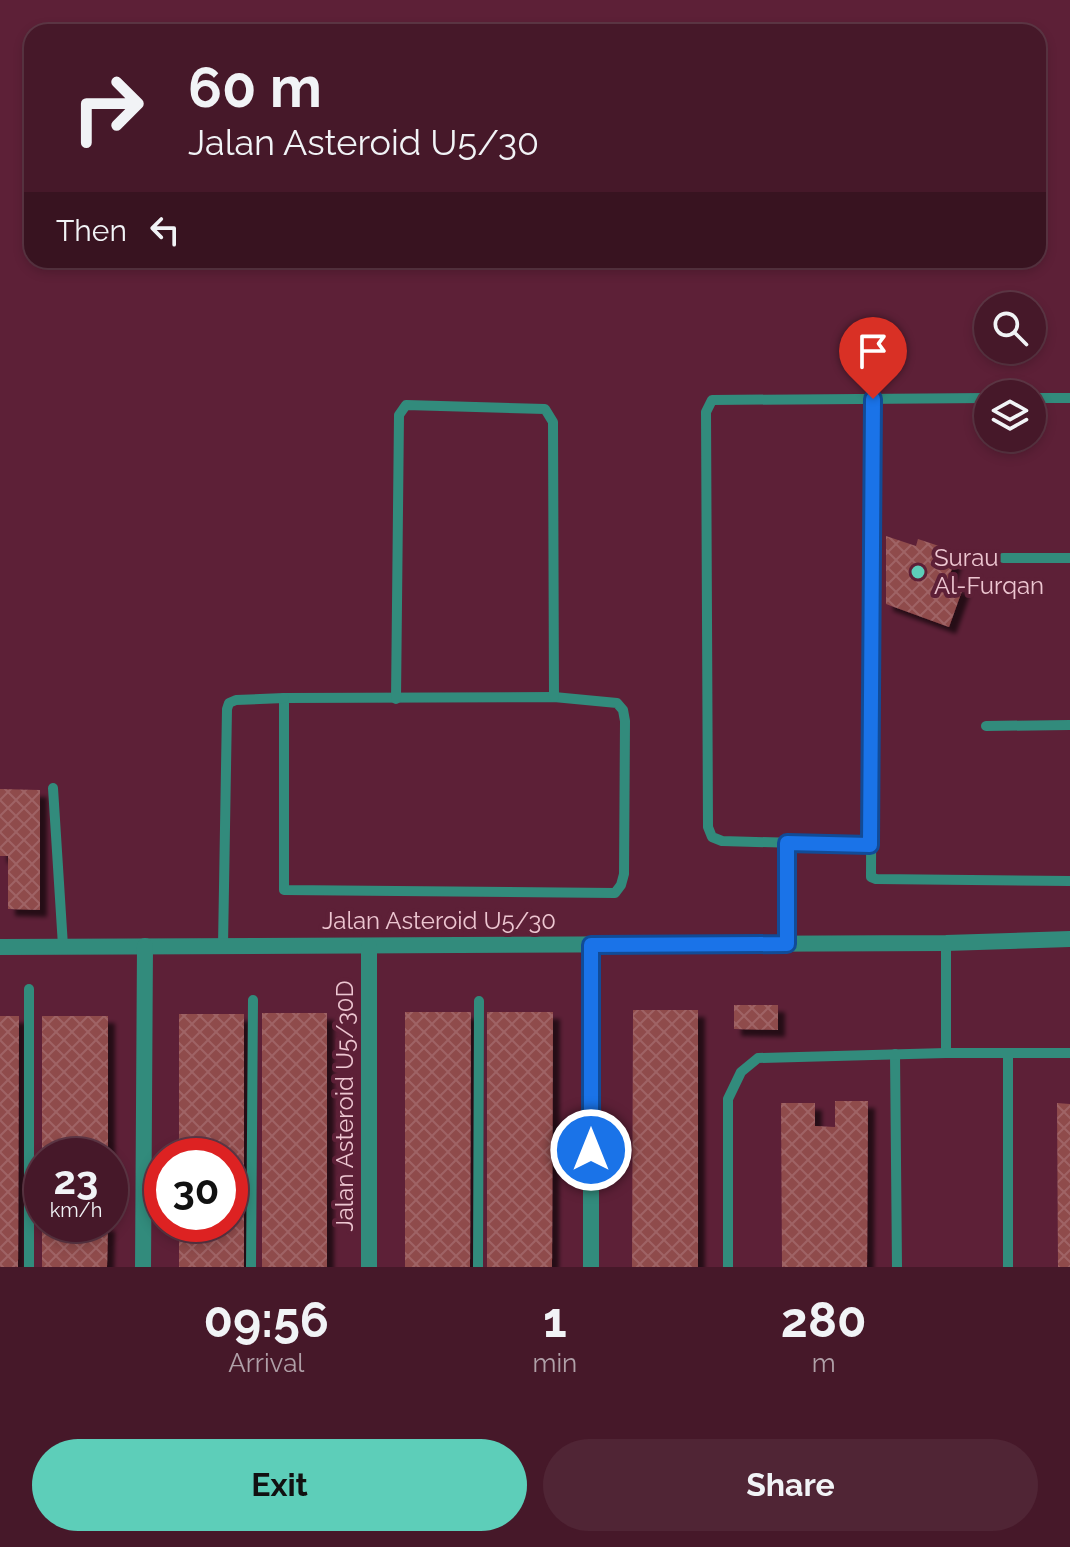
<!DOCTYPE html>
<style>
:root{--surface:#461829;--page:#502535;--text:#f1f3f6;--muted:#b0a0a8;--line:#5e3746;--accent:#5dceb9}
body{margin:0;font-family:Raleway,sans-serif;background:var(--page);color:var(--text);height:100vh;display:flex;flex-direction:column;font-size:30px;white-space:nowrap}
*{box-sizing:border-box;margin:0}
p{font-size:26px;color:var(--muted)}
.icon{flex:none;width:44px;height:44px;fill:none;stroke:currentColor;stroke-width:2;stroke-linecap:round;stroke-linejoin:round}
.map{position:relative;height:1267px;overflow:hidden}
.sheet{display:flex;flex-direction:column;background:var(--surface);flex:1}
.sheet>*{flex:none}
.banner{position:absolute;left:24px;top:24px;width:1022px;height:244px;border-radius:24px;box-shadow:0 4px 12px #0003,0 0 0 2px var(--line);background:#461829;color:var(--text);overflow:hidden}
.controls{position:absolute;left:974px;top:292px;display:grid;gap:16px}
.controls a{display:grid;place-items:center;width:72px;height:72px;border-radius:50%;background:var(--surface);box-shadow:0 4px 12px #0003,0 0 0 2px var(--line);font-size:40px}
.speed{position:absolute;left:24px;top:1138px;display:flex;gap:16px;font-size:40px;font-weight:700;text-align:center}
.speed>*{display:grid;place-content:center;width:104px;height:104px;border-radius:50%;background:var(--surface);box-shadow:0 4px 12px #0003,0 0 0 2px var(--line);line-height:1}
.speed small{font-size:20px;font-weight:400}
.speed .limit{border:12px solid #d22;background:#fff;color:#111}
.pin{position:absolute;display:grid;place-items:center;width:68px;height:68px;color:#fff;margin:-82px -34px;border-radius:50% 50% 50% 0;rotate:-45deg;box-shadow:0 0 8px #0007}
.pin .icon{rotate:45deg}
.me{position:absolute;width:88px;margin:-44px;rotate:0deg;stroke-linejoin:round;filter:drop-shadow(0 0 6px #0008)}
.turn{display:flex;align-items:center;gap:28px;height:168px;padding:0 32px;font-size:36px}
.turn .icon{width:104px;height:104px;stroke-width:2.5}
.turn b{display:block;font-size:56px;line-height:68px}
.then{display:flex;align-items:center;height:76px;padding:0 32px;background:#0003;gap:16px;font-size:30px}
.eta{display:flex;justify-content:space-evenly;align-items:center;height:136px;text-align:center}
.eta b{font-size:48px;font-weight:700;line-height:56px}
.primary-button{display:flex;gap:16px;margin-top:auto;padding:16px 32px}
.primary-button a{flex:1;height:92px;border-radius:48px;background:var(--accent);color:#111;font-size:32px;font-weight:700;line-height:92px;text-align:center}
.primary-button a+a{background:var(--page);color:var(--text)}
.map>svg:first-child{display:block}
</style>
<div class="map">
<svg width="1070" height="1267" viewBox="0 0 1070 1267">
<defs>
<pattern id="building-cross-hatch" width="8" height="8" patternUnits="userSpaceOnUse" patternTransform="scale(2)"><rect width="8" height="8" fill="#8f4b4c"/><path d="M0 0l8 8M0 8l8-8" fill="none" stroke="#9f6365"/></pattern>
<filter id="shadow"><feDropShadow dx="7" dy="7" stdDeviation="2" flood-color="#0009"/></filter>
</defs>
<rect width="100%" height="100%" fill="#5d2037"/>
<g fill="url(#building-cross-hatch)" filter="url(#shadow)">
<polygon points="886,536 916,546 918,539 939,546 936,554 955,560 947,583 963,588 949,627 886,604"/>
<polygon points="0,789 40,790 40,910 8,909 8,856 0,856"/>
<polygon points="734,1005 778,1005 778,1030 734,1029"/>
<polygon points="633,1010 698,1010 698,1267 632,1267"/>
<polygon points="405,1012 471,1012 470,1267 405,1267"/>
<polygon points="487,1012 553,1012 552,1267 487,1267"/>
<rect x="262" y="1013" width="65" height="254"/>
<polygon points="179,1014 244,1014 244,1267 179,1267 179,1224 230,1224 230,1156 179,1156"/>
<polygon points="0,1016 19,1016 18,1267 0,1267"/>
<rect x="42" y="1016" width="66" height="140"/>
<polygon points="835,1101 868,1101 867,1267 782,1267 781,1103 815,1103 815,1126 835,1127"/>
<polygon points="1057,1103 1070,1104 1070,1267 1058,1267"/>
<polygon points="42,1224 108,1224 107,1267 42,1267"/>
</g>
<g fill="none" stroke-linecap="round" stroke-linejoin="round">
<g stroke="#328b7c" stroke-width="10">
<polyline points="1032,398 1070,398"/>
<polyline points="873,399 871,877 876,879 1070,881"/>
<polyline points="1003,558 1070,558"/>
<polygon points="554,697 617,703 623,710 625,721 624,874 621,885 615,893 284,890 284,698"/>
<polyline points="396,699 399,415 406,405 545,409 553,422 554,697"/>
<polyline points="986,726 1070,725"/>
<polyline points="53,788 63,946"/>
<polyline points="870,845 722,841 712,837 708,827 706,412 712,400 988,398"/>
<polyline points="946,943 946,1053"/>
<polyline points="787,944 787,843"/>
<polyline points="223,946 227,709 229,703 236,700 284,698"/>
<polyline points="29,989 29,1267"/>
<polyline points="1008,1053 1008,1267"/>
<polyline points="895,1054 897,1267"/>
<polyline points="251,1267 253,1000"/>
<polyline points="478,1267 479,1001"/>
<polyline points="728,1267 728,1099 741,1072 758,1058 946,1053 1070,1053"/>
</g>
<g stroke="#328b7c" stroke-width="16">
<polyline points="591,945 591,1267"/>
<polyline points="0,947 946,943 1070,939"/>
<polyline points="143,1267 145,946"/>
<polyline points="369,1267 369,946"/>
</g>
</g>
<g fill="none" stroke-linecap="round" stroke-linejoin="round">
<defs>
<polyline id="route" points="591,1150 591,945 787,944 787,843 870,845 873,399"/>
</defs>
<use href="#route" stroke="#114b97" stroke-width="20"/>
<use href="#route" stroke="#1a73e8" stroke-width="14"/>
</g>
<circle fill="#5dceb9" stroke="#5d2037" stroke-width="3" cx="918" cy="572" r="8"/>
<g text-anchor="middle" stroke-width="8" stroke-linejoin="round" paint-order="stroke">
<g font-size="24" fill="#edc6d1" stroke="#5d2037" text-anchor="start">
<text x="934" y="566">Surau<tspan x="934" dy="28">Al-Furqan</tspan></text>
</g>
<g font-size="24" fill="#edc6d1" stroke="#5d2037">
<text x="439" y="929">Jalan Asteroid U5/30</text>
<text transform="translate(345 1106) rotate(-90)" y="8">Jalan Asteroid U5/30D</text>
</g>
</g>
</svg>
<div class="controls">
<a><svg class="icon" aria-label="search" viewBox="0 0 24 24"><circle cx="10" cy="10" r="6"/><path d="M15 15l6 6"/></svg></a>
<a><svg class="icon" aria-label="layers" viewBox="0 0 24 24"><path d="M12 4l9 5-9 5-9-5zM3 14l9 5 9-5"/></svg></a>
</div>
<div class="speed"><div>23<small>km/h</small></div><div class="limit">30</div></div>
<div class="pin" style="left:873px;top:399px;background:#d93025"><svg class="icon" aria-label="arrive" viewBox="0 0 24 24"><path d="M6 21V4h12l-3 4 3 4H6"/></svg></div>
<svg class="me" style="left:591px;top:1150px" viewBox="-20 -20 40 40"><circle r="17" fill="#1a73e8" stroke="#fff" stroke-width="3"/><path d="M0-11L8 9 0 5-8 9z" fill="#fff"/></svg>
<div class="banner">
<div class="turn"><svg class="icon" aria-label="right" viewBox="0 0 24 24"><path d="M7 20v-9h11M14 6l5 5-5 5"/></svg><div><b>60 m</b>Jalan Asteroid U5/30</div></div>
<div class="then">Then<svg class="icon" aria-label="left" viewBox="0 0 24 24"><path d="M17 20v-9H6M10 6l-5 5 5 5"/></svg></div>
</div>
</div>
<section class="sheet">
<div class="eta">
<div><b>09:56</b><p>Arrival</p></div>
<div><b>1</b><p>min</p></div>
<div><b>280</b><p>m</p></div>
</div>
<div class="primary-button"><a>Exit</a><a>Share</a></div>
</section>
